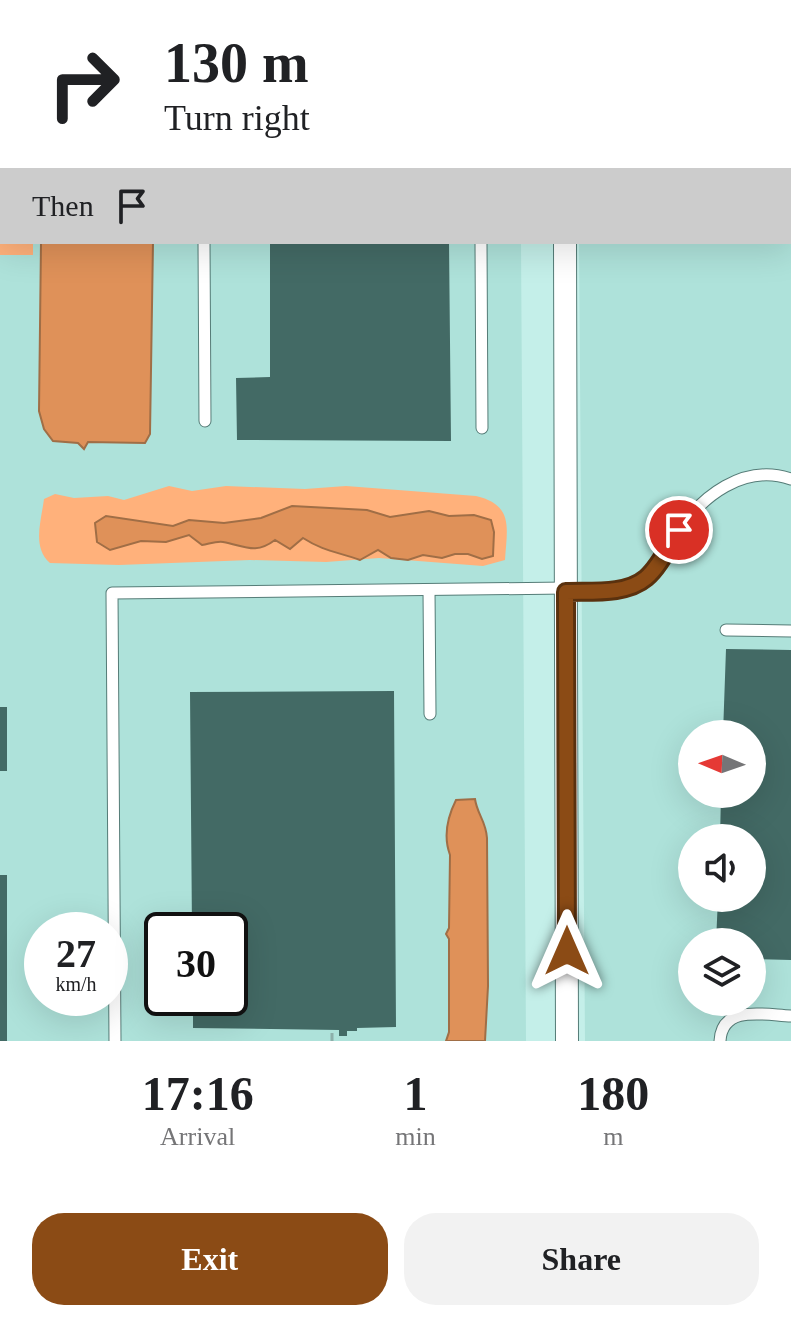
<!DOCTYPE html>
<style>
:root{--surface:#fff;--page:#f2f2f2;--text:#202124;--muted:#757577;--accent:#8b4b15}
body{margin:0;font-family:Georgia,serif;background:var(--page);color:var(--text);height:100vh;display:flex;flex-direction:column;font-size:30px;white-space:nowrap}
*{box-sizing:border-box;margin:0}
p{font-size:26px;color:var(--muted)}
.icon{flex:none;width:44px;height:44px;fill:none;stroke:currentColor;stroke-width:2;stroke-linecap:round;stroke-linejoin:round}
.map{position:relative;height:1041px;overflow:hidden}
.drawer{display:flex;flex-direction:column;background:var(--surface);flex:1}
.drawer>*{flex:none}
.top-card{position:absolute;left:0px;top:0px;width:792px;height:244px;box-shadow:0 8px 32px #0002;background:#fff;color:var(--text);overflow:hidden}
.needle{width:52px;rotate:272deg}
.fabs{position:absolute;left:678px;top:720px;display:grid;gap:16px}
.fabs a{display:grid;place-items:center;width:88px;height:88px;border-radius:50%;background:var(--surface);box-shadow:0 8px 32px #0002;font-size:40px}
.speed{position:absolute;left:24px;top:912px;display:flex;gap:16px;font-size:40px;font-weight:700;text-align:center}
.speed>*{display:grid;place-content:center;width:104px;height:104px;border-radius:50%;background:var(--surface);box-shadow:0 8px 32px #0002;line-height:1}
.speed small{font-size:20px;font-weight:400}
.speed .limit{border:4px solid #111;border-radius:12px;background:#fff;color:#111}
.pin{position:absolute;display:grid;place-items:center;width:68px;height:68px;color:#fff;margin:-34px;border:4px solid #fff;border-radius:50%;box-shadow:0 2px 8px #0007}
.me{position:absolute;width:88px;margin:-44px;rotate:0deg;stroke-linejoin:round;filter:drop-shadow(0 0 6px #0008)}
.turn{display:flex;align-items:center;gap:28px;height:168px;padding:0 32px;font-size:36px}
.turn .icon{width:104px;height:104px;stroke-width:2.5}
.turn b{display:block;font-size:56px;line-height:68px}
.then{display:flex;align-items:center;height:76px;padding:0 32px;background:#0003;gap:16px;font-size:30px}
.eta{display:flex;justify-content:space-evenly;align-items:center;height:136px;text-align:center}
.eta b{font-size:48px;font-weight:800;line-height:56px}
.cta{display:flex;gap:16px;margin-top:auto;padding:16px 32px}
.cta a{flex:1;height:92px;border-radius:32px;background:var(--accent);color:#fff;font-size:32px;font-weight:800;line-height:92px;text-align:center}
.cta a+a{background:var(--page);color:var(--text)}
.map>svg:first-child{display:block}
</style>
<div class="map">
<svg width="791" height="1041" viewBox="0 0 791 1041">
<rect width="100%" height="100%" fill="#c4efe9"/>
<g fill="#aee2da" fill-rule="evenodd">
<path d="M 0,0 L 554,0 L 2,2 L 2,242 L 521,242 L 526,1041 L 0,1041 ZM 42,930 L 110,930 L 110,998 L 42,998 ZM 162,930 L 230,930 L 230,998 L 162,998 Z"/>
<path d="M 578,0 L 791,0 L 791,1041 L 585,1041 L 579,242 L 790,242 L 790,2 ZM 692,734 L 752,734 L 752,794 L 692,794 ZM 692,838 L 752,838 L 752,898 L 692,898 ZM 692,942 L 752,942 L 752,1002 L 692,1002 Z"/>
</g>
<g fill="#ffb17b">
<polygon points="0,169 2,242 33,242 33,255 0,255"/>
<path d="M 169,486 L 192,491 L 226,486 L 305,489 L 346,486 L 476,496 C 514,505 507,528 505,560 L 483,566 L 379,558 L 326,562 L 250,560 L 119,565 L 50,563 C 32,547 41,522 44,499 L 55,494 L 74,498 L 108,496 L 124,500 Z"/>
</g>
<g fill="#df9159" stroke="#a06e46" stroke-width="2">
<polygon points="41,242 153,242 150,434 145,443 88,442 84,449 78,443 53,441 44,429 39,411"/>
<path d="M 292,506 L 367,510 L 390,517 L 429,511 L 449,516 L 474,515 L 491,520 L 494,532 L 493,556 L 482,559 L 468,554 L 455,554 L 442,558 L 423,555 L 408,560 L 391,558 L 378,550 L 360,560 C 338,552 323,551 303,538 L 290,549 L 275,540 C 255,555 245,546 223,542 C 216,541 209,544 202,545 L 189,535 L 166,542 L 141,541 L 110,550 L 97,542 L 95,523 L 106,516 L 173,526 L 189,520 L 224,523 L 261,518 Z"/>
<path d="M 475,799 C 477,814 486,821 487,838 L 488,986 L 485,1041 L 446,1041 L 449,1032 L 449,939 L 446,934 L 449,928 L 450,855 C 443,836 447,818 456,800 Z"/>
</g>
<g fill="#436a65">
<polygon points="270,242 449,242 451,441 237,440 236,378 270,377"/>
<polygon points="726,649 791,650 791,960 752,959 752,942 716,942 718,898 752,898 752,838 720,838 721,794 752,794 752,734 723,734"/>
<polygon points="394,691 396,1027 357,1028 357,1031 347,1031 347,1036 339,1036 339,1030 193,1028 193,998 230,998 230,930 192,930 190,692"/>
<rect x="0" y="707" width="7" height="64"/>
<rect x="0" y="875" width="7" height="166"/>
</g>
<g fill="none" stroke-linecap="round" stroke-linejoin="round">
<defs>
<g id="service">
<polyline points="201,0 201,2"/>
<polyline points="337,0 337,2"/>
<polyline points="479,0 479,2"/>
<polyline points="78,2 79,0"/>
<polyline points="758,2 758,0"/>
<polyline points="0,141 2,141"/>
<polyline points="790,146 791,146"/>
<polyline points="790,180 791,180"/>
<polyline points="204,242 205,421"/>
<polyline points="481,242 482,428"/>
<polyline points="429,590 430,714"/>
<path d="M 566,592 C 591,591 623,595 644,579 C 659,568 667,548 677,534 C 701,496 744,463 791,479"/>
<polyline points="726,630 791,631"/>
<polyline points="115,1041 112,593 566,588"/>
<path d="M 720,1041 C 722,1004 765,1015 791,1016"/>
</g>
<g id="minor">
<polyline points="563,0 563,2"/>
<polyline points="565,242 567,1041"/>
</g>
</defs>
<use href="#service" stroke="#557c77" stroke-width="13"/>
<use href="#minor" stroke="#557c77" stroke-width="24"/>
<polyline stroke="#8cafaa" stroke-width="3" stroke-dasharray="8 4" stroke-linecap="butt" points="332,1041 332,1029"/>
<use href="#service" stroke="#fff" stroke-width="11"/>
<use href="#minor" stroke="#fff" stroke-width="22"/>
</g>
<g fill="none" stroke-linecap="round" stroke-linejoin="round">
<defs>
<path id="route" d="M 567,951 L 566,592 C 591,591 626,595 646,578 C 660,566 669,545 679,530"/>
</defs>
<use href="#route" stroke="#5a310e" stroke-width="20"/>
<use href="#route" stroke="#8b4b15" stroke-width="14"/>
</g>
</svg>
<div class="fabs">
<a><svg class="needle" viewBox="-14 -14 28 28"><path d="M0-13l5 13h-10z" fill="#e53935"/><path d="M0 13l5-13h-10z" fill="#757577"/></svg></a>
<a><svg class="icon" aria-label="sound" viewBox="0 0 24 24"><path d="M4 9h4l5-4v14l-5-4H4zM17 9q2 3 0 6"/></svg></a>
<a><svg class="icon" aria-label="layers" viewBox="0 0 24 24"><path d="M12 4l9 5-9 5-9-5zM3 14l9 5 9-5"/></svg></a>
</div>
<div class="speed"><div>27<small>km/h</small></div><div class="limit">30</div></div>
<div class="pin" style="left:679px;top:530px;background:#d93025"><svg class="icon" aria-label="arrive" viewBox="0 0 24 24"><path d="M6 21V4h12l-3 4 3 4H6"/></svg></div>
<svg class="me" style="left:567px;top:951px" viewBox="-20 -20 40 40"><path d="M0-17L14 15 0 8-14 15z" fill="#8b4b15" stroke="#fff" stroke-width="4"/></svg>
<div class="top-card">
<div class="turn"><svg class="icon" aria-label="right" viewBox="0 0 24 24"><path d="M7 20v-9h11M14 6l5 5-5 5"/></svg><div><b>130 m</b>Turn right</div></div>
<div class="then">Then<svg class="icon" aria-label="arrive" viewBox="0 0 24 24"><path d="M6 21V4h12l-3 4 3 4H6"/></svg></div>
</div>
</div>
<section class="drawer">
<div class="eta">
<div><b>17:16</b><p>Arrival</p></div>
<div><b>1</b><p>min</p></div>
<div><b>180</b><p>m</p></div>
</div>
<div class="cta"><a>Exit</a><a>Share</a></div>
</section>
